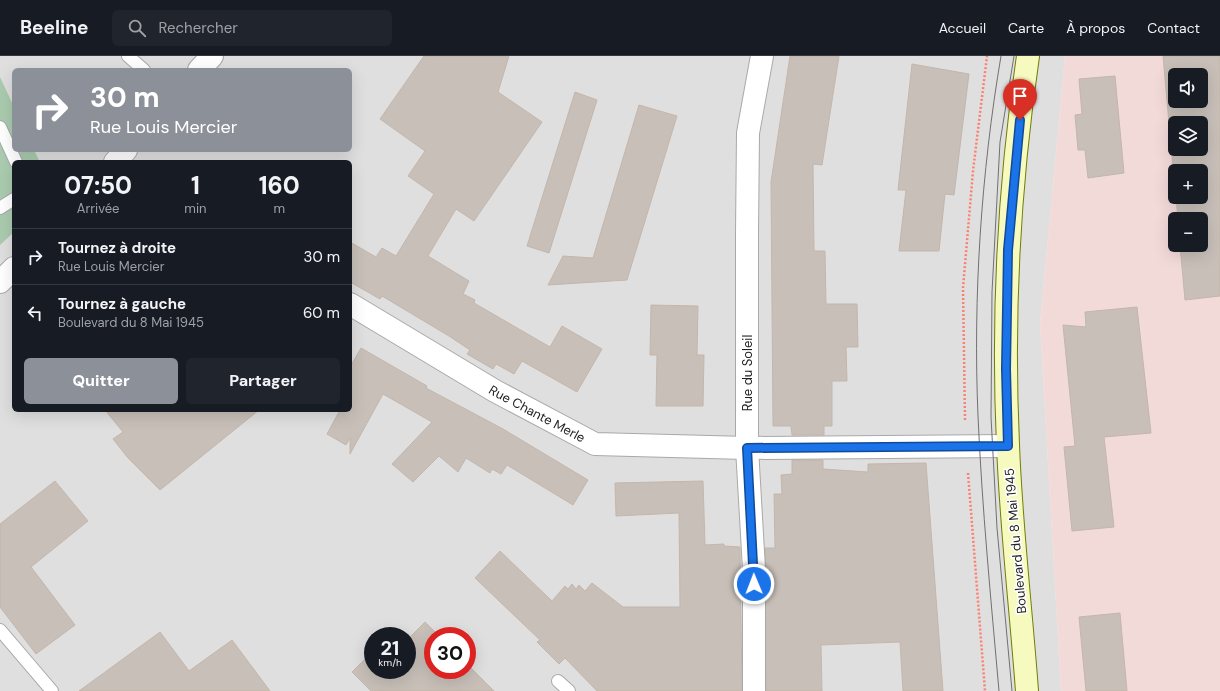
<!DOCTYPE html>
<html lang="fr">
<meta charset="utf-8">
<style>
:root{--surface:#171b24;--page:#20242c;--text:#f1f3f6;--muted:#9ea1a6;--line:#363941;--accent:#8c9099}
body{margin:0;font-family:"DM Sans",sans-serif;background:var(--page);color:var(--text);height:100vh;display:flex;flex-direction:column;font-size:15px;white-space:nowrap}
*{box-sizing:border-box;margin:0}
p{font-size:13px;color:var(--muted)}
.icon{flex:none;width:22px;height:22px;fill:none;stroke:currentColor;stroke-width:2;stroke-linecap:round;stroke-linejoin:round}
.map{position:relative;flex:1;overflow:hidden}
.drawer{position:absolute;left:12px;top:104px;width:340px;height:252px;display:flex;flex-direction:column;background:var(--surface);border-radius:6px;box-shadow:0 4px 16px #0002}
.drawer>*{flex:none}
.guide{position:absolute;left:12px;top:12px;width:340px;height:84px;border-radius:6px;box-shadow:0 4px 16px #0002;background:#8c9099;color:#fff;overflow:hidden}
.buttons{position:absolute;left:1168px;top:12px;display:grid;gap:8px}
.buttons a{display:grid;place-items:center;width:40px;height:40px;border-radius:6px;background:var(--surface);box-shadow:0 4px 16px #0002;font-size:20px}
.speed{position:absolute;left:364px;top:571px;display:flex;gap:8px;font-size:20px;font-weight:700;text-align:center}
.speed>*{display:grid;place-content:center;width:52px;height:52px;border-radius:50%;background:var(--surface);box-shadow:0 4px 16px #0002;line-height:1}
.speed small{font-size:10px;font-weight:400}
.speed .limit{border:6px solid #d22;background:#fff;color:#111}
.pin{position:absolute;display:grid;place-items:center;width:34px;height:34px;color:#fff;margin:-41px -17px;border-radius:50% 50% 50% 0;rotate:-45deg;box-shadow:0 0 4px #0007}
.pin .icon{rotate:45deg}
.me{position:absolute;width:44px;margin:-22px;rotate:359deg;stroke-linejoin:round;filter:drop-shadow(0 0 3px #0008)}
.turn{display:flex;align-items:center;gap:14px;height:84px;padding:0 12px;font-size:18px}
.turn .icon{width:52px;height:52px;stroke-width:2.5}
.turn b{display:block;font-size:28px;line-height:34px}
.eta{display:flex;justify-content:space-evenly;align-items:center;height:68px;text-align:center}
.eta b{font-size:24px;font-weight:800;line-height:28px}
.action{display:flex;gap:8px;margin-top:auto;padding:8px 12px}
.action a{flex:1;height:46px;border-radius:6px;background:var(--accent);color:#fff;font-size:16px;font-weight:800;line-height:46px;text-align:center}
.action a+a{background:var(--page);color:var(--text)}
ul{padding:0;list-style:none}
li{display:flex;align-items:center;gap:12px;height:56px;padding:0 12px;border-top:1px solid var(--line)}
li div{flex:1}
li b{display:block;font-size:15px}
li em{font-style:normal}
header{display:flex;align-items:center;gap:24px;box-sizing:border-box;height:56px;padding:0 20px;background:var(--surface);border-bottom:1px solid var(--line)}
header strong{font-size:19px}
nav{display:flex;gap:22px;margin-inline-start:auto;font-size:14px}
.search{width:280px;height:36px;background:var(--page);display:flex;align-items:center;gap:10px;box-sizing:border-box;padding:0 14px;border-radius:6px;color:var(--muted);font-size:15px}
.map>svg:first-child{display:block}
</style>
<header>
<strong>Beeline</strong>
<div class="search"><svg class="icon" aria-label="search" viewBox="0 0 24 24"><circle cx="10" cy="10" r="6"/><path d="M15 15l6 6"/></svg>Rechercher</div>
<nav><a>Accueil</a><a>Carte</a><a>À propos</a><a>Contact</a></nav>
</header>
<div class="map">
<svg width="1220" height="635" viewBox="0 0 1220 635">
<rect width="100%" height="100%" fill="#f2efe9"/>
<path fill="#e0dfdf" fill-rule="evenodd" d="M 0,0 L 1065,0 L 1040,267 L 1061,635 L 0,635 ZM 14,14 L 350,14 L 350,94 L 14,94 ZM 14,106 L 350,106 L 350,354 L 14,354 ZM 373,580 L 407,580 L 407,614 L 373,614 ZM 433,580 L 467,580 L 467,614 L 433,614 Z"/>
<path fill="#f2dad9" fill-rule="evenodd" d="M 1065,0 L 1220,0 L 1220,635 L 1061,635 L 1040,267 ZM 1175,19 L 1201,19 L 1201,45 L 1175,45 ZM 1175,67 L 1201,67 L 1201,93 L 1175,93 ZM 1175,115 L 1201,115 L 1201,141 L 1175,141 ZM 1175,163 L 1201,163 L 1201,189 L 1175,189 Z"/>
<polygon fill="#aacbaf" points="0,21 14,51 14,94 34,94 40,106 14,106 14,176 0,189"/>
<g fill="#c7bfb8" stroke="#c4b6ab" fill-rule="evenodd">
<polygon points="424,0 509,0 498,36 542,66 474,165 456,153 428,200 469,225 463,238 475,244 474,247 550,291 562,270 602,293 577,336 522,305 514,318 496,308 493,313 467,298 470,294 449,280 382,240 380,243 350,226 350,186 376,201 382,192 396,200 434,138 408,120 425,95 380,63"/>
<polygon points="790,0 839,0 822,109 813,108 814,195 825,195 826,248 857,248 858,291 846,291 847,325 832,325 832,370 824,370 824,379 792,379 791,370 773,370 771,126"/>
<path d="M 1163,0 L 1220,0 L 1220,240 L 1185,244 L 1180,189 L 1201,189 L 1201,163 L 1178,163 L 1176,141 L 1201,141 L 1201,115 L 1175,115 L 1175,134 ZM 1175,19 L 1201,19 L 1201,45 L 1175,45 ZM 1175,67 L 1201,67 L 1201,93 L 1175,93 Z"/>
<polygon points="912,8 969,18 954,139 945,138 939,195 899,195 906,134 898,134"/>
<polygon points="1115,20 1124,117 1088,122 1085,94 1078,94 1075,59 1082,58 1079,23"/>
<polygon points="575,36 597,44 549,197 527,190"/>
<polygon points="639,49 677,60 627,224 548,229 563,200 593,202"/>
<polygon points="651,249 698,250 697,299 704,299 703,350 656,350 657,299 650,299"/>
<polygon points="1137,251 1151,377 1104,381 1114,471 1072,475 1064,391 1075,390 1063,269 1086,271 1085,256"/>
<polygon points="361,292 427,330 426,332 503,373 588,424 573,449 507,409 501,418 492,413 490,417 466,402 458,416 439,400 413,426 392,408 432,366 383,338 350,398 350,382 346,389 327,378 340,354 350,354 350,311"/>
<polygon points="105,354 259,354 160,434 128,402 113,383 123,376"/>
<polygon points="792,404 823,404 823,413 868,416 868,408 926,407 943,635 903,635 900,586 821,589 822,635 766,635 765,492 775,492 774,438 782,438 781,419 792,418"/>
<polygon points="55,425 88,465 31,511 75,569 36,598 0,551 0,468"/>
<polygon points="703,425 705,489 724,488 724,490 740,491 742,635 597,635 565,602 559,608 537,586 540,584 475,522 500,495 552,545 565,530 568,533 572,528 576,533 579,529 585,535 592,527 623,551 680,551 679,457 616,460 615,427"/>
<polygon points="1120,557 1127,635 1086,635 1079,561"/>
<polygon points="425,566 439,580 433,580 433,614 467,614 467,608 494,635 371,635 352,616 373,595 373,614 407,614 407,584"/>
<polygon points="160,576 189,615 232,584 270,635 79,635"/>
</g>
<g fill="none" stroke-linecap="round" stroke-linejoin="round">
<defs>
<g id="lane">
<polyline points="128,0 144,14"/>
<polyline points="0,71 16,106"/>
<polyline points="0,152 14,143"/>
<polyline points="0,574 52,635"/>
<polyline points="558,625 569,635"/>
</g>
<g id="street">
<polyline points="199,14 212,0"/>
<polyline points="115,106 126,94"/>
<polyline points="0,226 14,212"/>
<path id="s1" d="M 350,248 L 495,335 L 595,388 L 747,392 L 1008,390"/>
<polyline points="754,635 754,513 747,392 747,177 748,77 762,0"/>
</g>
<path id="secondary" d="M 1027,635 C 1021,553 1011,471 1008,389 C 1002,259 1009,129 1028,0"/>
</defs>
<use href="#lane" stroke="#a9a9a9" stroke-width="14"/>
<use href="#street" stroke="#a9a9a9" stroke-width="24"/>
<use href="#secondary" stroke="#707d05" stroke-width="24"/>
<g stroke="#fa8072" stroke-width="2.5" stroke-dasharray="2 2" stroke-linecap="butt">
<polyline points="965,364 963,232 973,115 987,0"/>
<polyline points="968,417 985,635"/>
</g>
<use href="#lane" stroke="#fff" stroke-width="12"/>
<use href="#street" stroke="#fff" stroke-width="22"/>
<use href="#secondary" stroke="#f7fabf" stroke-width="22"/>
<g stroke="#707070" stroke-width="1">
<path d="M 999,635 C 991,544 982,452 978,360 C 973,241 981,118 1001,0"/>
<polyline points="1012,635 997,472 991,361 992,236 1000,86 1014,0"/>
</g>
</g>
<g fill="none" stroke-linecap="round" stroke-linejoin="round">
<defs>
<polyline id="route" points="754,528 747,392 1008,390 1006,313 1008,194 1020,64"/>
</defs>
<use href="#route" stroke="#114b97" stroke-width="10"/>
<use href="#route" stroke="#1a73e8" stroke-width="7"/>
</g>
<g text-anchor="middle" stroke-width="3" stroke-linejoin="round" paint-order="stroke">
<g font-size="13" fill="#222" stroke="#fff">
<text transform="translate(747 317) rotate(-90)" y="5">Rue du Soleil</text>
<text dy="5" stroke="none"><textPath href="#s1" startOffset="217">Rue Chante Merle</textPath></text>
<text transform="translate(1015 485) rotate(-95)" y="5">Boulevard du 8 Mai 1945</text>
</g>
</g>
</svg>
<div class="buttons">
<a><svg class="icon" aria-label="sound" viewBox="0 0 24 24"><path d="M4 9h4l5-4v14l-5-4H4zM17 9q2 3 0 6"/></svg></a>
<a><svg class="icon" aria-label="layers" viewBox="0 0 24 24"><path d="M12 4l9 5-9 5-9-5zM3 14l9 5 9-5"/></svg></a>
<a>+</a>
<a>−</a>
</div>
<div class="speed"><div>21<small>km/h</small></div><div class="limit">30</div></div>
<div class="pin" style="left:1020px;top:64px;background:#d93025"><svg class="icon" aria-label="arrive" viewBox="0 0 24 24"><path d="M6 21V4h12l-3 4 3 4H6"/></svg></div>
<svg class="me" style="left:754px;top:528px" viewBox="-20 -20 40 40"><circle r="17" fill="#1a73e8" stroke="#fff" stroke-width="3"/><path d="M0-11L8 9 0 5-8 9z" fill="#fff"/></svg>
<div class="guide">
<div class="turn"><svg class="icon" aria-label="right" viewBox="0 0 24 24"><path d="M7 20v-9h11M14 6l5 5-5 5"/></svg><div><b>30 m</b>Rue Louis Mercier</div></div>
</div>
<section class="drawer">
<div class="eta">
<div><b>07:50</b><p>Arrivée</p></div>
<div><b>1</b><p>min</p></div>
<div><b>160</b><p>m</p></div>
</div>
<ul>
<li><svg class="icon" aria-label="right" viewBox="0 0 24 24"><path d="M7 20v-9h11M14 6l5 5-5 5"/></svg><div><b>Tournez à droite</b><p>Rue Louis Mercier</p></div><em>30 m</em></li>
<li><svg class="icon" aria-label="left" viewBox="0 0 24 24"><path d="M17 20v-9H6M10 6l-5 5 5 5"/></svg><div><b>Tournez à gauche</b><p>Boulevard du 8 Mai 1945</p></div><em>60 m</em></li>
</ul>
<div class="action"><a>Quitter</a><a>Partager</a></div>
</section>
</div>
